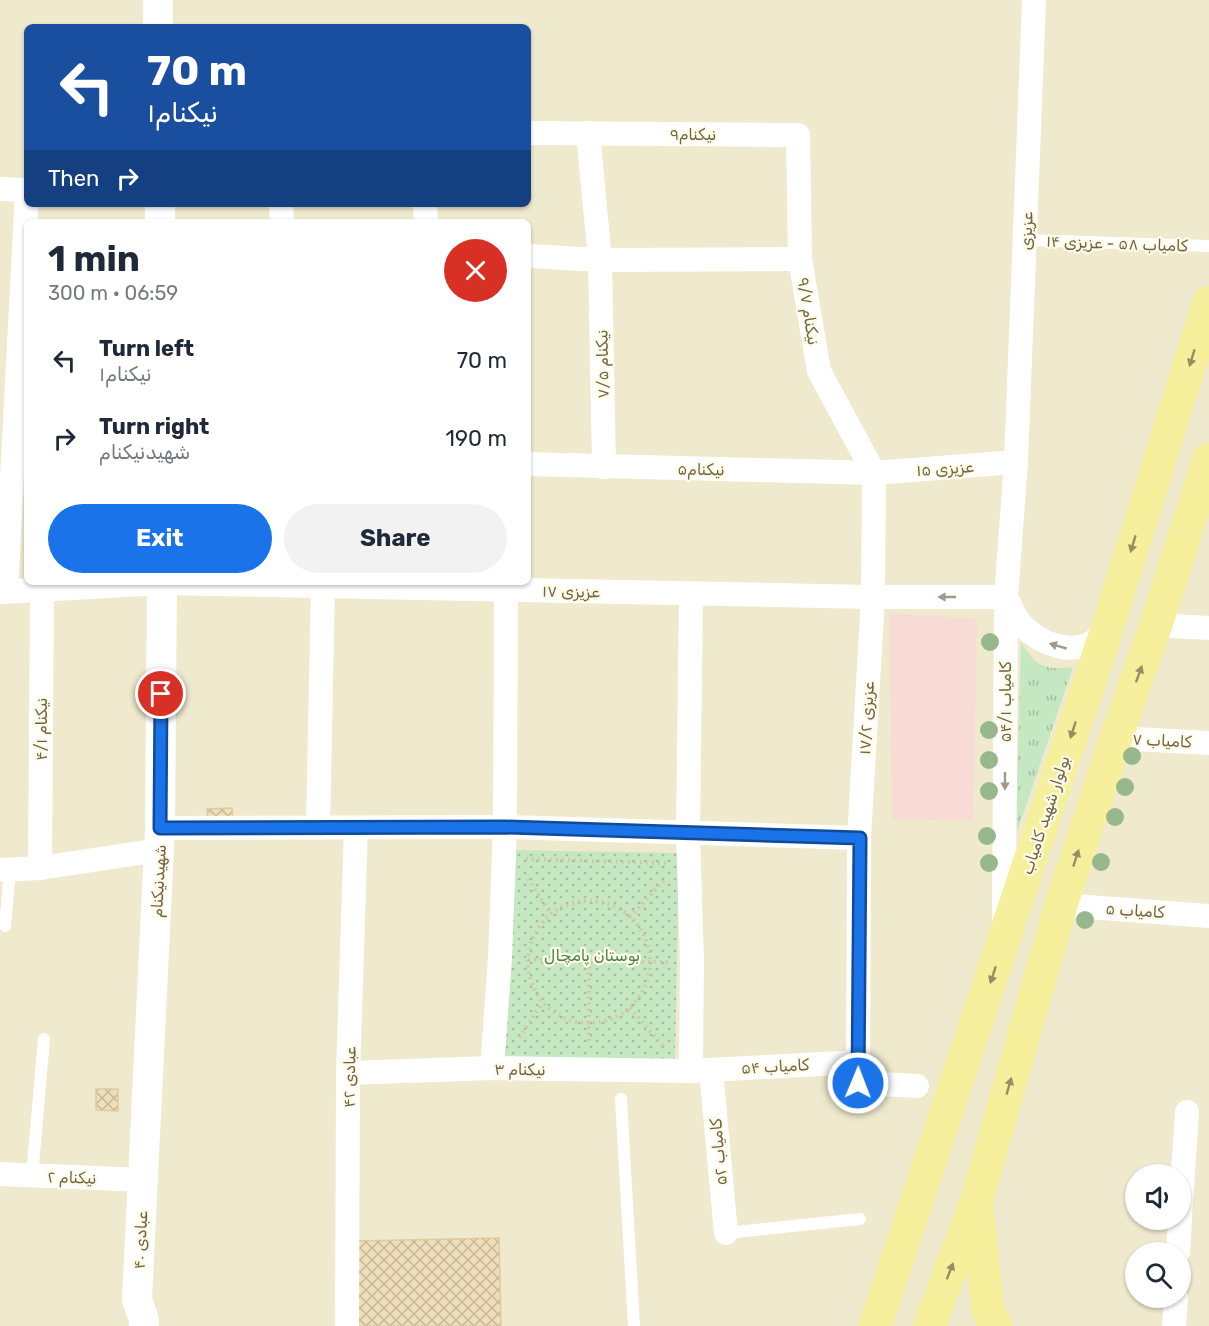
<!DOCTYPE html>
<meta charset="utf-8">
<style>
:root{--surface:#fff;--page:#f2f2f3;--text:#1f2937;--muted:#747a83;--accent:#1a73e8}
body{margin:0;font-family:Rubik,"Noto Naskh Arabic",sans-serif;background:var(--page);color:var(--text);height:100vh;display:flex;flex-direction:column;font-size:22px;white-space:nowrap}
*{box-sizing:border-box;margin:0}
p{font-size:20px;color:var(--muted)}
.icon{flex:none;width:33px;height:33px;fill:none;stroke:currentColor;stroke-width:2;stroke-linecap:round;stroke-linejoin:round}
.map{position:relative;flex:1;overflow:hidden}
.side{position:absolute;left:24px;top:219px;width:507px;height:366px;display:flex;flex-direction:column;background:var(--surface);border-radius:9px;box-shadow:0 2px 4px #0004}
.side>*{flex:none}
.hud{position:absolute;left:24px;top:24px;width:507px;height:183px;border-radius:9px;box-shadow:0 2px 4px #0004;background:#1a4fa0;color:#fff;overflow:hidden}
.controls{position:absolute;left:1125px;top:1164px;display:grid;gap:12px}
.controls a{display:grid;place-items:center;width:66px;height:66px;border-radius:50%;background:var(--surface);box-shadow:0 2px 4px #0004;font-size:30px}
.pin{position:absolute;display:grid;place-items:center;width:51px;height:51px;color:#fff;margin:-26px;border:3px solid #fff;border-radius:50%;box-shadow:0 2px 6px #0007}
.me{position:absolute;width:66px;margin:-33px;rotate:1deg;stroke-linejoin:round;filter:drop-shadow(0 0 4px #0008)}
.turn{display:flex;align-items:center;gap:21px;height:126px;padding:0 24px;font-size:27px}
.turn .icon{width:78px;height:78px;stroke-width:2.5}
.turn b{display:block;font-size:42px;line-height:51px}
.then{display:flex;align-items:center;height:57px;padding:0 24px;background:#0003;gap:12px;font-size:22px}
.round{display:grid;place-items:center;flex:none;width:63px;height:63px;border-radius:32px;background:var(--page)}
.summary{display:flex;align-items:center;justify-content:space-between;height:102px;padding:0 24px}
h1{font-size:36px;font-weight:700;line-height:45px}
.primary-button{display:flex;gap:12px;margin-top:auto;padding:12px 24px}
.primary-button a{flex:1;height:69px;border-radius:36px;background:var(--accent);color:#fff;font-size:24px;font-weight:700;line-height:69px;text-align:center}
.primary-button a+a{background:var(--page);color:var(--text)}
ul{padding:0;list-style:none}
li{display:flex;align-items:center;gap:18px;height:78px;padding:0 24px}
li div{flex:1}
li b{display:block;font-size:22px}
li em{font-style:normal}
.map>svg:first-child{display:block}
</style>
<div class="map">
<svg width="1209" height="1326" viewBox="0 0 1209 1326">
<defs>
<pattern id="grass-tufts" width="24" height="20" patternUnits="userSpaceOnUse" patternTransform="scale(1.5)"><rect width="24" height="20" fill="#c5e7c1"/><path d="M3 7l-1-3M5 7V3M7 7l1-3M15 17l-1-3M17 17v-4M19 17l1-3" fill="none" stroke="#a4bf9f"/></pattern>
<pattern id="park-dots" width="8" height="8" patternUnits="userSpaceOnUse" patternTransform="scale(1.5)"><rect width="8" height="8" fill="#c5e7c1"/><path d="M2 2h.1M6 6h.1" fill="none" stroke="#a4bf9f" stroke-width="1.8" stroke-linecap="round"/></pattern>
<pattern id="building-cross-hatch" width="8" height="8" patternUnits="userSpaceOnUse" patternTransform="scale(1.5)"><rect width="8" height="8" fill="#eedfba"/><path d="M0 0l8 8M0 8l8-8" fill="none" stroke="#c5b899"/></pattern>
</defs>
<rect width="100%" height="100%" fill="#fbf8e1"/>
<path fill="#efe9ce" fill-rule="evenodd" d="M 0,0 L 1209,0 L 1209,1326 L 0,1326 ZM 27,27 L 528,27 L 528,204 L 27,204 ZM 27,222 L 528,222 L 528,582 L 27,582 ZM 1136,1174 L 1180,1174 L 1180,1220 L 1136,1220 ZM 1136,1252 L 1180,1252 L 1180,1298 L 1136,1298 Z"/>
<polygon fill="#f8dbd5" points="889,613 977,619 973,821 892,819"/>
<path fill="url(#grass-tufts)" d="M 1021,642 C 1035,667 1045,670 1073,667 L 1016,835 Z"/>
<polygon fill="url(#park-dots)" points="509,850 679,853 675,1060 505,1057"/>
<g fill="url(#building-cross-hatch)" stroke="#e0ca9c" stroke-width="1.5">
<polygon points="232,808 233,821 208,822 207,809"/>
<polygon points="96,1089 118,1089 118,1111 96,1110"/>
<polygon points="499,1238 501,1326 358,1326 356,1241"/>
</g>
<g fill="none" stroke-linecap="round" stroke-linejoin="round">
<g stroke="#d3c29e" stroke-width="4" stroke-dasharray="1.5 4.5" stroke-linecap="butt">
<polyline points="526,859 666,863"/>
<polyline points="528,879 551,914"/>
<circle cx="589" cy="962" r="61"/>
<polyline points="630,917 666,878"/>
<polyline points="528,960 670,962"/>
<polyline points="589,961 589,1045"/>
<polyline points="630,1008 663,1046"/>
<polyline points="519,1037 543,1003"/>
</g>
<g stroke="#fff" stroke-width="12">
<polyline points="1025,240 1209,246"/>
<polyline points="5,926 10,870"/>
<polyline points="621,1099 634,1326"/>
<polyline points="32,1176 44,1039"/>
<polyline points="726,1233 860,1219"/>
</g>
<g stroke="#fff" stroke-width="24">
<polyline points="528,133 798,135 800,259 819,371 874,473 873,597 859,838 858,1083 917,1086"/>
<polyline points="588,133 600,260 604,467"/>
<polyline points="0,189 27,190"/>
<polyline points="281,204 282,222"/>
<polyline points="425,204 426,222"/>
<polyline points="528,256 600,260 800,259"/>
<polyline points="528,464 874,473 1016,462"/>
<polyline points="0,592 162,583 873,597 1006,597"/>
<polyline points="6,592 27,191"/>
<polyline points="691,594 688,833 692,962 691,1071"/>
<path d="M 1007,599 C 1011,607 1015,617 1021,624 C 1039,644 1075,658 1098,638 C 1101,635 1104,630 1107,627"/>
<polyline points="1156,625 1209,628"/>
<polyline points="1116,738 1209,743"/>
<polyline points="160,828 505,827 859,838"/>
<polyline points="318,828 323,586"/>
<polyline points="40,868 42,590"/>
<polyline points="0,870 40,868 159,850"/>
<polyline points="1061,905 1209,916"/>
<polyline points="1004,918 1006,597 1016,462 1034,0"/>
<polyline points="492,1068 500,958 505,827 506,590"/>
<polyline points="711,1070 726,1233"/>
<polyline points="348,1073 492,1068 691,1071 858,1062"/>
<polyline points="0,1174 144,1180"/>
<polyline points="1180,1216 1187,1112"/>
<polyline points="1178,1252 1180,1220"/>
<polyline points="347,1326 348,1073 356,828"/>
<polyline points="1174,1326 1176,1298"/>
</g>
<g stroke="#fff" stroke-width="30">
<polyline points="158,27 158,0"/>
<polyline points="160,204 160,222"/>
<polyline points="144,1326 144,1320 137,1300 160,828 162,582"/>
</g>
<g stroke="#f6f09c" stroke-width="33">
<polyline points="977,1207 988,1311 996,1326"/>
<polyline points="875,1326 1108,626 1209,302"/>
<polyline points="929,1326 976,1203 1061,905 1116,738 1156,625 1209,459"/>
</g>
</g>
<g fill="#99b78d">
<circle cx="990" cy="642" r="9"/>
<circle cx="989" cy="730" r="9"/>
<circle cx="1132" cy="756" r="9"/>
<circle cx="989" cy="760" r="9"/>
<circle cx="1125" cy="787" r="9"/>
<circle cx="989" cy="791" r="9"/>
<circle cx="1115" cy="817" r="9"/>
<circle cx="987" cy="836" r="9"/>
<circle cx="1101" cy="862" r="9"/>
<circle cx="989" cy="863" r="9"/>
<circle cx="1085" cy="920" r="9"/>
</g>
<defs><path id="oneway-solid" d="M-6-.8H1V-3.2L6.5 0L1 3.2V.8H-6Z" transform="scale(1.5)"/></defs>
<g fill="#988d63">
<use href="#oneway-solid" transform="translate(1192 358) rotate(107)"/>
<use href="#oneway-solid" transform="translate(1133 544) rotate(107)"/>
<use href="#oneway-solid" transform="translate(1139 674) rotate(-70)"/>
<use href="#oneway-solid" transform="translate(1073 730) rotate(108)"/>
<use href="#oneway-solid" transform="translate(1076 858) rotate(-72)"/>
<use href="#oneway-solid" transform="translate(993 975) rotate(108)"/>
<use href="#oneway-solid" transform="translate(1009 1086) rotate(-74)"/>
<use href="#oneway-solid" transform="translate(950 1271) rotate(-69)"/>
</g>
<g fill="#a29a89">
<use href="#oneway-solid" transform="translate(947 597) rotate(180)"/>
<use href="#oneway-solid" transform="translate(1058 646) rotate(-164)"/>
<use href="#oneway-solid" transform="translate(1005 781) rotate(90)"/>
</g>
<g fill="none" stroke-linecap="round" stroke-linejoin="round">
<defs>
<polyline id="route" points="161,694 160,828 505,827 860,838 858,1083"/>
</defs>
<use href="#route" stroke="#114b97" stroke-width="15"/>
<use href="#route" stroke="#1a73e8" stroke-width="10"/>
</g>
<g text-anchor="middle" stroke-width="4.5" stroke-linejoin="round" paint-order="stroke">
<g font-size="16" fill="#70634a" stroke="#fefce7">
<text x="693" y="140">نیکنام۹</text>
<text transform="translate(1026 231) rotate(-88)" y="6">عزیزی</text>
<text transform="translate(1117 243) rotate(2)" y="6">کامیاب ۵۸ - عزیزی ۱۴</text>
<text transform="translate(809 311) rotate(81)" y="6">نیکنام ۹/۷</text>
<text transform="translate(602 364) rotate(-91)" y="6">نیکنام ۷/۵</text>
<text transform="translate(945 468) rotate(-4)" y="6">عزیزی ۱۵</text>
<text transform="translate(701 469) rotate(1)" y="6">نیکنام۵</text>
<text transform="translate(571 591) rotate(1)" y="6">عزیزی ۱۷</text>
<text transform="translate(1005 702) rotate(-90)" y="6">کامیاب ۵۴/۱</text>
<text transform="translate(866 718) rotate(-87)" y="6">عزیزی ۱۷/۲</text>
<text transform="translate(41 729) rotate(-90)" y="6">نیکنام ۴/۱</text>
<text transform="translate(1162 740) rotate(3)" y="6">کامیاب ۷</text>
<text transform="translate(1045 815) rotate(-72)" y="6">بولوار شهید کامیاب</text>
<text transform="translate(158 881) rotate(-87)" y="6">شهیدنیکنام</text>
<text transform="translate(1135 910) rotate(4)" y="6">کامیاب ۵</text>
<text transform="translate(775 1066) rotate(-3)" y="6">کامیاب ۵۴</text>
<text transform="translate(520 1069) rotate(1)" y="6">نیکنام ۳</text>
<text transform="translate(349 1077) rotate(-89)" y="6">عبادی ۴۲</text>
<text transform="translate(718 1152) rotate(-95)" y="6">کامیاب ۵۲</text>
<text transform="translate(72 1177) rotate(2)" y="6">نیکنام ۲</text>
<text transform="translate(140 1240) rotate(-87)" y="6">عبادی ۴۰</text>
</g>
<g font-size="16" fill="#488148" stroke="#fefce7">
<text x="592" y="961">بوستان پامچال</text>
</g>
</g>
</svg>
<div class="controls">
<a><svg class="icon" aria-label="sound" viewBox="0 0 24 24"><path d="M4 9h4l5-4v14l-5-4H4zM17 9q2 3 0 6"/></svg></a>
<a><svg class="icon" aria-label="search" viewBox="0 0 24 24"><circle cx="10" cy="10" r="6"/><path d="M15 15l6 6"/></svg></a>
</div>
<div class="pin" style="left:161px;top:694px;background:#d93025"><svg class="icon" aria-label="arrive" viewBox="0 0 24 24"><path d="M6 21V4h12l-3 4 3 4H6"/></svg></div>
<svg class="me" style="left:858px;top:1083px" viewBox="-20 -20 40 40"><circle r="17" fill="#1a73e8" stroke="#fff" stroke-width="3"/><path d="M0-11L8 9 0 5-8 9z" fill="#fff"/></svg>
<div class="hud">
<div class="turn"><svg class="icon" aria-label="left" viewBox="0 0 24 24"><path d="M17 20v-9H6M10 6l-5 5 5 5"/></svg><div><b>70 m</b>نیکنام۱</div></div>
<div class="then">Then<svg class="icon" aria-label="right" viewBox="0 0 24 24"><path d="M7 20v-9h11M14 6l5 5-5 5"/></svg></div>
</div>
<section class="side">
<div class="summary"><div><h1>1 min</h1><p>300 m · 06:59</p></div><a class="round" style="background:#d93025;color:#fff"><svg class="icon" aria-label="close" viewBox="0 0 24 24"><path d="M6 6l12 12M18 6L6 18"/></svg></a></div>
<ul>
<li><svg class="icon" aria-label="left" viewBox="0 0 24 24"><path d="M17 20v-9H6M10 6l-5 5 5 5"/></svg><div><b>Turn left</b><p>نیکنام۱</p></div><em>70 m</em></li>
<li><svg class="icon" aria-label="right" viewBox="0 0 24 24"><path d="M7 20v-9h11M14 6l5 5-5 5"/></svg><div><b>Turn right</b><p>شهیدنیکنام</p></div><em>190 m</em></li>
</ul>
<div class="primary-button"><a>Exit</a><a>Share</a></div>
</section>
</div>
